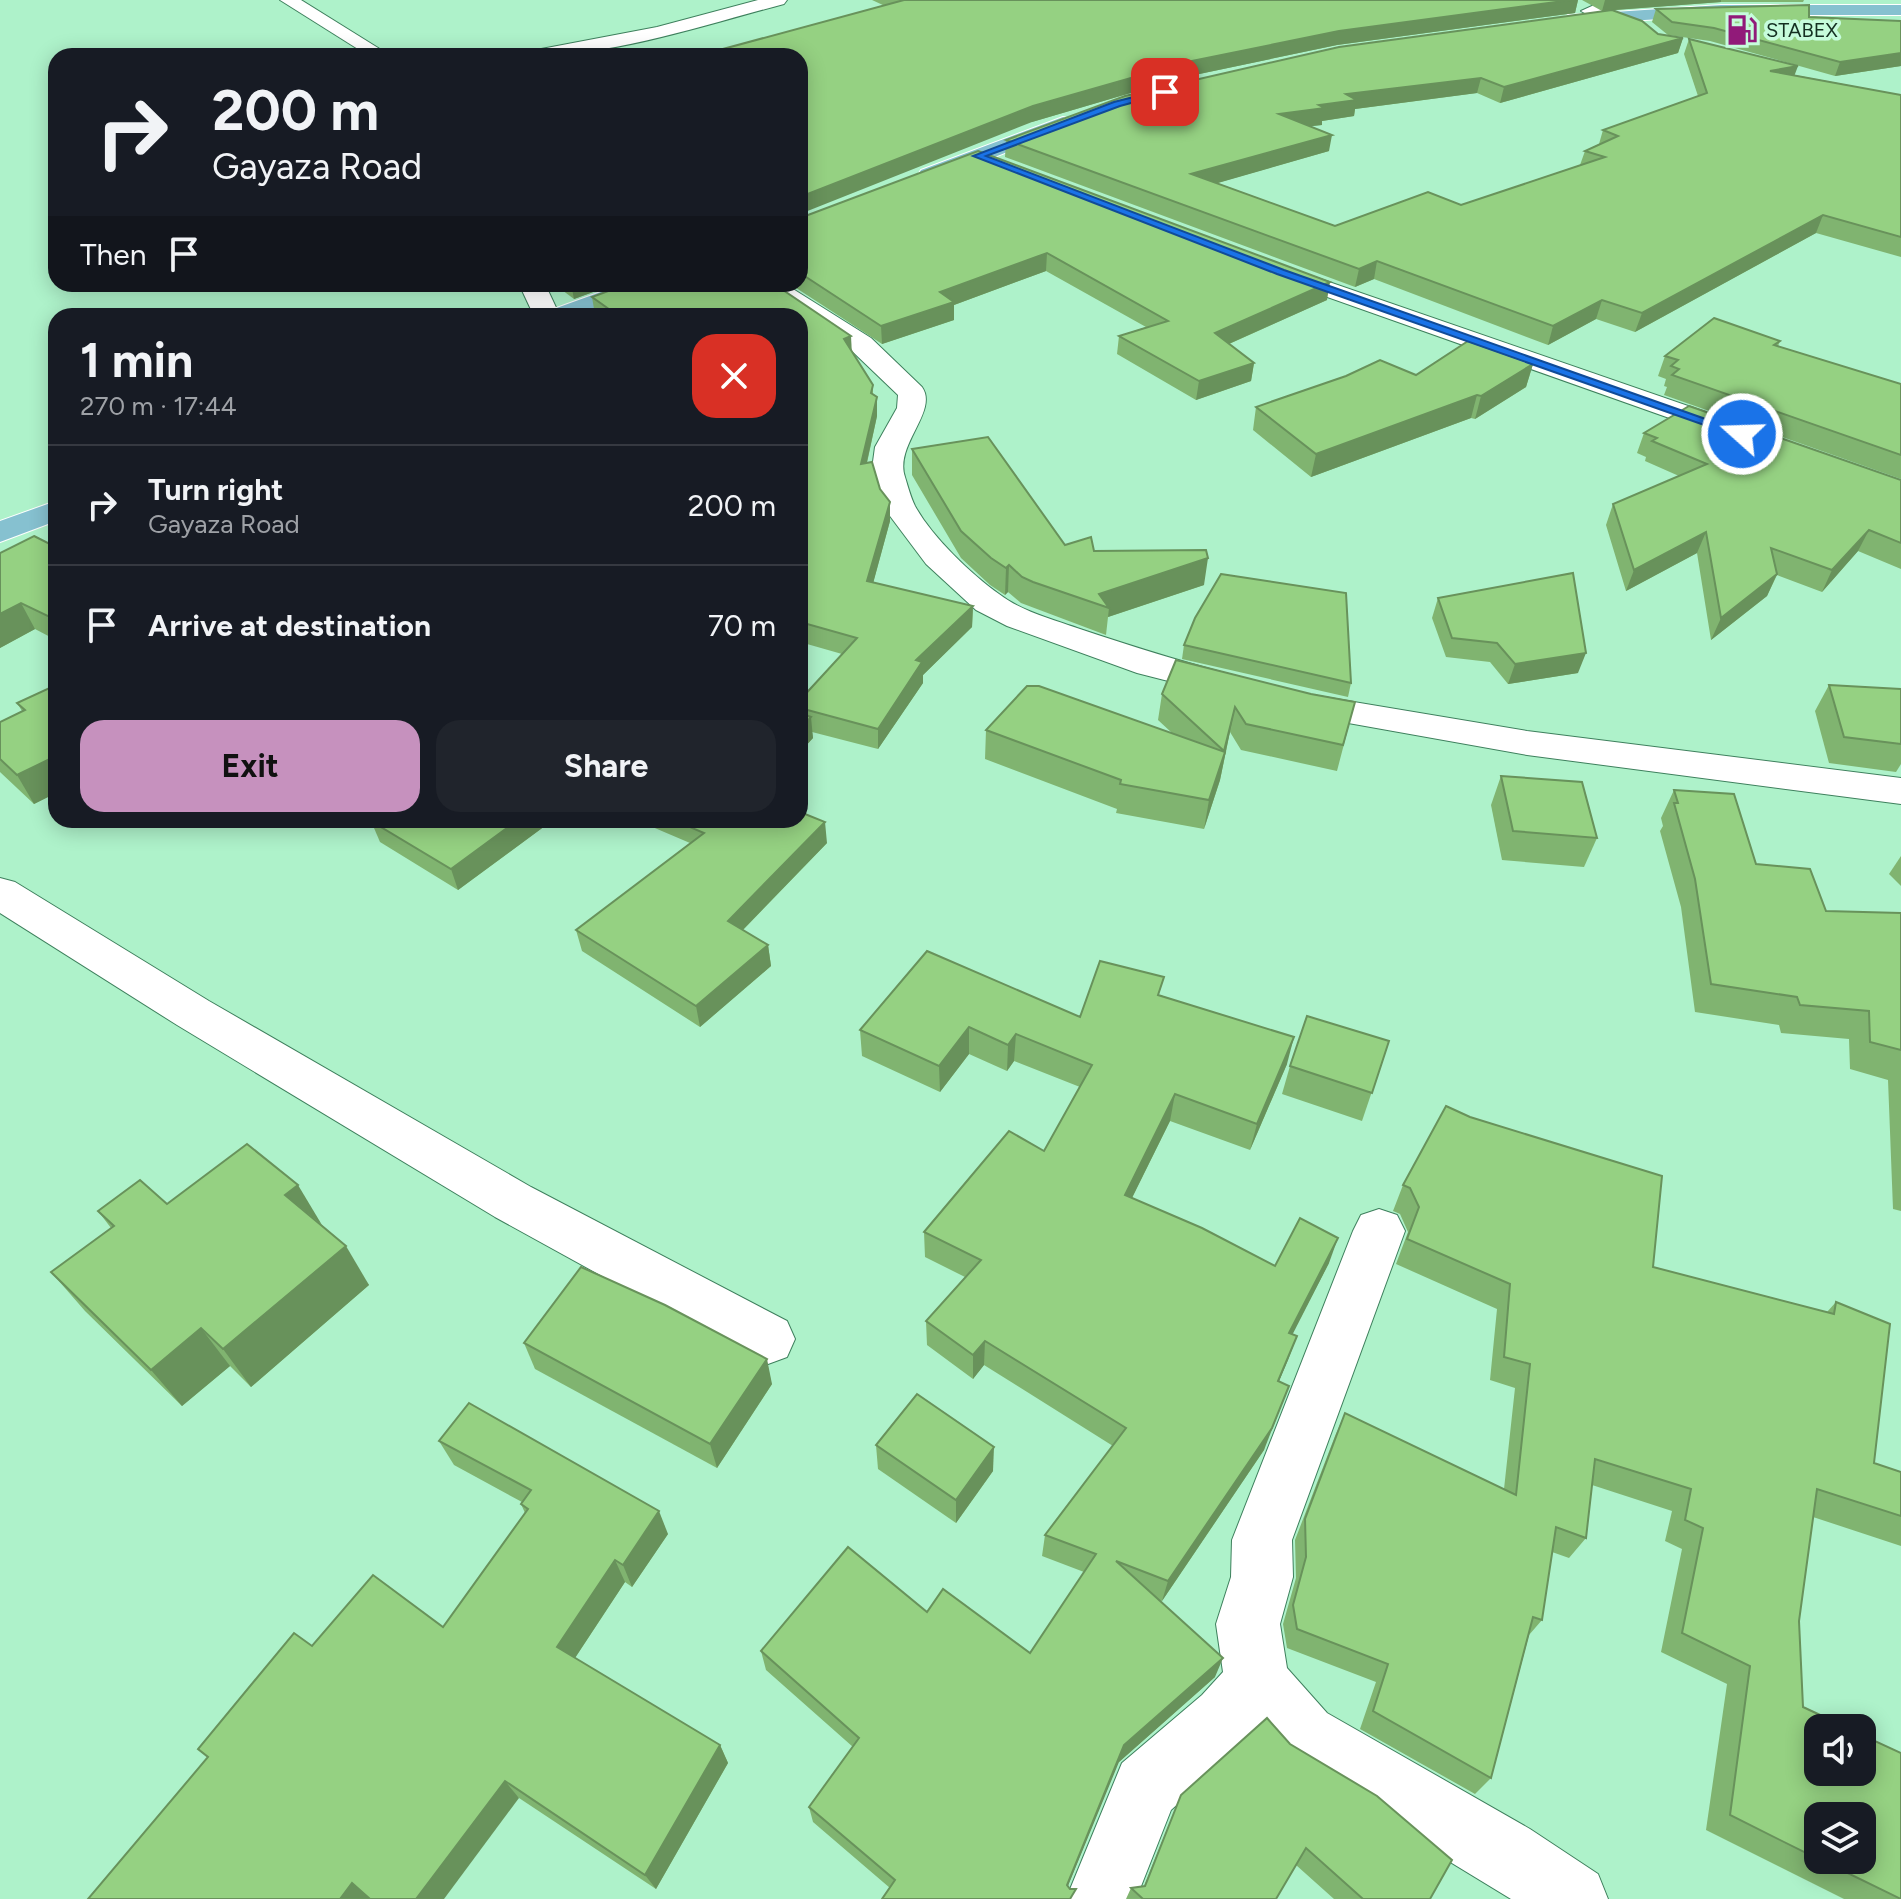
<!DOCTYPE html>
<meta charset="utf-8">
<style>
:root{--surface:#171b24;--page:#20242c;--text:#f1f3f6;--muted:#9ea1a6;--line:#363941;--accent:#c691be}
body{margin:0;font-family:Figtree,sans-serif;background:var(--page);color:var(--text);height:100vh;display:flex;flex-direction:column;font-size:30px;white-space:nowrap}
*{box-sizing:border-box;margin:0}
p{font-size:26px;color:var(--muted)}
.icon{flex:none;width:44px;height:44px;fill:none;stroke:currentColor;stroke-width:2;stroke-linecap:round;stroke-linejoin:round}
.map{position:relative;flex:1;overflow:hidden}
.side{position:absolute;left:48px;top:308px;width:760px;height:520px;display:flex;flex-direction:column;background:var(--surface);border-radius:24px;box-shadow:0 4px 20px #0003}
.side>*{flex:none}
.banner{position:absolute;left:48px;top:48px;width:760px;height:244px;border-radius:24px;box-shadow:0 4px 20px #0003;background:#171b24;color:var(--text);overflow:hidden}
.buttons{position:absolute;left:1804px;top:1714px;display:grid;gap:16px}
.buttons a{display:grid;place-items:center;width:72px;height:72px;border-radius:16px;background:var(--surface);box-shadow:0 4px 20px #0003;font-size:40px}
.pin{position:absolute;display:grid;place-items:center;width:68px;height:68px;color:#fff;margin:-34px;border-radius:16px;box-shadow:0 4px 12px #0006}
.me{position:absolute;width:88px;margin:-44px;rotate:290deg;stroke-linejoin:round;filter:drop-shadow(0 0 6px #0008)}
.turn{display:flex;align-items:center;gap:28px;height:168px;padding:0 32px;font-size:36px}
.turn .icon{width:104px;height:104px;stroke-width:2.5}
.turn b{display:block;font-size:56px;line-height:68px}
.then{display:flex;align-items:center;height:76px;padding:0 32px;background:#0003;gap:16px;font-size:30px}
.round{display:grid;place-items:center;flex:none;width:84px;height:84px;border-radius:24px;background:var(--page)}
.summary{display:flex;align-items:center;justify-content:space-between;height:136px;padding:0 32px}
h1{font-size:48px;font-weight:700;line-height:60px}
.action{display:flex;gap:16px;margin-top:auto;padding:16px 32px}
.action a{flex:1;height:92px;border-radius:24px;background:var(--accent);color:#111;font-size:32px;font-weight:700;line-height:92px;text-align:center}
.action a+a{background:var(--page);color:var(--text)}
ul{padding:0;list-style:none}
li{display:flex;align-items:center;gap:24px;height:120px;padding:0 32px;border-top:2px solid var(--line)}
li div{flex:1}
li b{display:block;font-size:30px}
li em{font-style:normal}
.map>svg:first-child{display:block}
</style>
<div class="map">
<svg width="1901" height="1899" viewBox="0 0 1901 1899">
<rect width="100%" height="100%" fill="#aef2ca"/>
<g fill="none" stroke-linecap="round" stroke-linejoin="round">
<defs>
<g id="street">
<polygon points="280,0 301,0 391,56 369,56"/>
<path d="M 758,0 L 787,0 L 784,4 C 700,26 614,56 527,56 L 536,50 L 657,27 Z"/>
<polygon points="1605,0 1630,0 1627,4 1590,16 1581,11"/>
<polygon points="1274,263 1743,425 1748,431 1743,437 1733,440 1723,437 1265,275 1262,270 1265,265"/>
<polygon points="519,284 545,284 560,316 534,316"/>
<path d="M 755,284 L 785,284 L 871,338 L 922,387 C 939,411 894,445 905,477 C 908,487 911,498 915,506 C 932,537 971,574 999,594 C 1021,611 1051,619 1077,628 C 1131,646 1184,663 1240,677 L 1245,685 L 1240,693 L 1227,696 L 1137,673 L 1007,626 L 976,610 L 926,564 L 884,508 L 872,469 L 875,447 L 897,408 L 898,395 L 851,350 Z"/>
<polygon points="1294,692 1527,731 1901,778 1901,804 1527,755 1281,711 1275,703 1281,695"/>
<polygon points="0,878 15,882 209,1001 531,1187 787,1321 795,1339 787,1357 768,1364 749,1357 495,1217 177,1025 0,913"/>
<polygon points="1379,1209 1397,1215 1405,1231 1292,1540 1293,1577 1280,1624 1287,1668 1327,1713 1530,1829 1598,1874 1608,1899 1511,1899 1281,1759 1257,1732 1171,1810 1136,1899 1066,1899 1122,1763 1202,1695 1223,1672 1216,1624 1231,1577 1232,1540 1353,1231 1361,1215"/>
</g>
<g id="primary">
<polygon points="1721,5 1901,5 1901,15 1721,15 1568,25 1559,20 1568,15"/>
<polygon points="1063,117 1070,119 1073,123 1070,127 937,180 921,180 918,175 921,170"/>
<polygon points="623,284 659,284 655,289 584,316 547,316 551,310"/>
<polygon points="56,501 56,521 0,542 0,521"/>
</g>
</defs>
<use href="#street" stroke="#3e805d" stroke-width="2"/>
<use href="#primary" stroke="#fff" stroke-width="2"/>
<use href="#street" fill="#fff" fill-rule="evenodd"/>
<use href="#primary" fill="#86c1d0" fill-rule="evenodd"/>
</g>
<g fill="#80b470" fill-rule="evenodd">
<polygon points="872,0 1578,0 1575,13 1337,45 1185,77 1032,122 885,6"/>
<polygon points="1582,0 1804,0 1803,2 1721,2 1613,10 1658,34 1683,38 1678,53 1500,103 1477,93 1355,109 1354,116 1322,121 1322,125 1310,126 1329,151 1217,183 1335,226 1461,205 1580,165 1585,151 1599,144 1603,130 1698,96 1684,54 1689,39 1795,75 1901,95 1901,257 1816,233 1635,332 1596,319 1548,345 1374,279 1355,287 1005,157 1006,140 1602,11"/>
<polygon points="1656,9 1901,21 1901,66 1835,76 1710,41 1668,35 1652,22"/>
<polygon points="978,151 1327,300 1229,344 1254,363 1251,381 1196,400 1117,354 1119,336 1146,327 1046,271 954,305 954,320 882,344 790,284 800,284 800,218"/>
<polygon points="554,284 615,284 574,299"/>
<polygon points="627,284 774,284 851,336 851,351 873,385 873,395 877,397 877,416 867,463 872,462 880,489 890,502 890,521 873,583 973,606 972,627 923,675 923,683 878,749 812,732 813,738 800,752 800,700 842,654 800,642 800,316 597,316 595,315 592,297"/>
<polygon points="1780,341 1778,346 1901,384 1901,479 1664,395 1667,387 1664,386 1666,379 1658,376 1665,356"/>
<polygon points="1533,364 1526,387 1475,419 1471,418 1311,477 1253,430 1256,407 1416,375"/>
<polygon points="1644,433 1901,480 1901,569 1858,551 1822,592 1777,575 1767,596 1711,640 1697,553 1626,591 1606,525 1613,504 1679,476 1645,461 1646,457 1637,453"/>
<polygon points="912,449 1065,545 1094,551 1204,585 1108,617 1106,635 1021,603 1008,592 1005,595 990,585 961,558 912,475"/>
<polygon points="56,547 56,640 35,629 0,648 0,553"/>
<polygon points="1438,598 1578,673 1508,684 1490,662 1446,657 1432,618"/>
<polygon points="1184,645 1351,683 1348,697 1182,659"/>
<polygon points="56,685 56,793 34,804 0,772 0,722 22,711 17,703"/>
<polygon points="1829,685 1901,689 1901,764 1896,772 1829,763 1815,711"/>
<polygon points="1162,694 1311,694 1355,702 1337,771 1241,750 1230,732 1220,780 1204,829 1116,813 1117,809 985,759 986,730 1172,733 1158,720"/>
<polygon points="1501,776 1597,838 1584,867 1502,860 1491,805"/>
<polygon points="1674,790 1756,864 1826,911 1901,913 1901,1211 1893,1209 1888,1080 1850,1069 1849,1039 1781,1033 1779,1025 1695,1012 1681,907 1660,831 1663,826 1661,818"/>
<polygon points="553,820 458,890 380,842 371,821"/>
<polygon points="636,820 800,820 827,843 743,930 768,945 771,966 700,1027 582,951 576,930 690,843"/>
<polygon points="1901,856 1901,886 1889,874"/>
<polygon points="1161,995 1287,1064 1250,1150 1170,1121 1132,1198 1275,1266 1329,1263 1292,1334 1297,1336 1279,1381 1264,1450 1162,1601 1158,1600 1215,1677 1119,1762 890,1888 813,1822 809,1807 853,1747 766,1670 761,1651 927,1612 1030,1653 1084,1572 1042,1556 1045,1535 1113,1446 984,1365 973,1379 927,1345 926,1321 965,1277 925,1257 924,1232 1044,1151 1080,1087 1014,1061 1007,1071 969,1054 940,1092 862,1056 860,1030 1080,1017"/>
<polygon points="1389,1041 1362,1121 1282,1094 1290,1066"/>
<path d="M 1403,1185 L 1653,1267 L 1827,1312 L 1836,1302 L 1874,1463 L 1901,1472 L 1901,1546 L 1813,1517 L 1799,1621 L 1803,1707 L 1901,1899 L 1844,1899 L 1706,1830 L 1727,1684 L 1661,1652 L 1682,1549 L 1665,1541 L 1672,1511 L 1592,1485 L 1586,1538 L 1569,1558 L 1552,1552 L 1542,1620 L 1529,1635 L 1491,1778 L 1475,1794 L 1360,1729 L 1376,1682 L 1287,1648 L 1283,1624 L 1296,1578 L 1295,1540 L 1335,1436 L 1345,1413 L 1504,1489 L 1515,1388 L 1490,1380 L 1497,1309 L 1396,1264 L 1408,1232 L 1400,1214 L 1393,1211 ZM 1818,1816 L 1862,1860 L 1818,1860 Z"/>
<polygon points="167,1204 322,1225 369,1285 251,1387 230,1366 182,1406 85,1311 51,1272 111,1228 98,1211"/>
<polygon points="524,1343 772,1384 717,1468 535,1369"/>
<polygon points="439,1441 668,1534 632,1587 625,1582 575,1658 720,1745 728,1763 656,1889 519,1798 312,1646 443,1627 525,1513 521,1504 522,1502 454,1465"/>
<polygon points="876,1445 993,1471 956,1523 878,1469"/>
<polygon points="1181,1795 1430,1899 1334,1899 1296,1865 1276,1899 1126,1899 1131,1888 1144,1886"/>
</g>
<g fill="#68925b">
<polygon points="1571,0 1578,0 1575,13 1337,45 1185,77 1032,122 800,214 800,197 1033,106 1187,62 1339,31"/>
<polygon points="1605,0 1721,0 1721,2 1602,11"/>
<polygon points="1683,38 1678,53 1500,103 1504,87"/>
<polygon points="1901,53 1901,66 1835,76 1840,62"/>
<polygon points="1798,66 1792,82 1770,71"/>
<polygon points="1481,78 1477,93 1355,109 1354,116 1322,121 1322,125 1277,130 1279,114 1319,105 1346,94"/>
<polygon points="1332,135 1329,151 1190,191 1191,174"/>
<polygon points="1823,215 1816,233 1635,332 1642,313"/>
<polygon points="1047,253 1046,271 954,305 954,320 882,344 881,326 940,292"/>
<polygon points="1377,261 1374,279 1355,287 1359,269"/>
<polygon points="1330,282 1327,300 1213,351 1215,333"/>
<polygon points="571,284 615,284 574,299"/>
<polygon points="1602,300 1596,319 1548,345 1553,326"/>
<polygon points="851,336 852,355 844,339"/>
<polygon points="1254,363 1251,381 1196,400 1199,381"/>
<polygon points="1533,364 1526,387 1475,419 1481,396"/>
<polygon points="1477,395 1471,418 1311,477 1316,454"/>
<polygon points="877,397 877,416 862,484 861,464"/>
<polygon points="890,502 890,521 868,602 867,581"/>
<polygon points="1869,530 1858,551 1822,592 1832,570"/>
<polygon points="1706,532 1697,553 1626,591 1634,570"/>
<polygon points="1208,558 1204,585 1108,617 1109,608 1099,594"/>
<polygon points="1009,565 1008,592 1005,595 1006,568"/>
<polygon points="1777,574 1767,596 1711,640 1721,618"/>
<polygon points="21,603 35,629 0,648 0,614"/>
<polygon points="973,606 972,627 923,675 923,683 878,749 878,729 916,660"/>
<polygon points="1586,653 1578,673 1508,684 1515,664"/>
<polygon points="1235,707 1220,780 1204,829 1209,800"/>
<polygon points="811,717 813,738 800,752 800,729"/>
<polygon points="56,756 56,793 34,804 17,775"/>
<polygon points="518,820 553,820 458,890 451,869"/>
<polygon points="825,822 827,843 731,942 728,921"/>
<polygon points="768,945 771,966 700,1027 696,1006"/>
<polygon points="969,1027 969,1054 940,1092 939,1066"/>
<polygon points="1016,1034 1014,1061 1007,1071 1008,1045"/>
<polygon points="1294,1037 1287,1064 1250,1150 1257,1124"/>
<polygon points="1175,1094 1170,1121 1121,1220 1125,1195"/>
<polygon points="298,1185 322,1225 285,1195"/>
<polygon points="1338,1238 1329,1263 1281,1357 1289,1333"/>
<polygon points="346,1246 369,1285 251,1387 223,1349"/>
<polygon points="201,1328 230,1366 182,1406 151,1370"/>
<polygon points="1297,1336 1288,1360 1269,1404 1278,1381"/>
<polygon points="985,1341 984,1365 973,1379 973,1355"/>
<polygon points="767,1359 772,1384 717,1468 710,1444"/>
<polygon points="1289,1386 1264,1450 1162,1601 1168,1581"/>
<polygon points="994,1447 993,1471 956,1523 956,1500"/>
<polygon points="659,1511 668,1534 632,1587 623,1565"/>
<polygon points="615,1560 625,1582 569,1667 557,1647"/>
<polygon points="1223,1658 1215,1677 1119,1762 1063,1898 1067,1885 1124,1745"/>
<polygon points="720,1745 728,1763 656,1889 645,1875"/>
<polygon points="505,1781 519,1798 444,1899 416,1899"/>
<polygon points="352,1883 371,1899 340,1899"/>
</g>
<g fill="#95d182" stroke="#68925b" stroke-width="2">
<polygon points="903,0 1571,0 1339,31 1187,62 1033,106 800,197 800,56 697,56 904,0"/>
<polygon points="1809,5 1809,17 1901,21 1901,53 1840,62 1714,28 1672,22 1656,9"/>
<polygon points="1612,10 1642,21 1658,34 1683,38 1504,87 1481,78 1346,94 1357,100 1319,105 1325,108 1279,114 1332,135 1191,174 1335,226 1428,192 1461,205 1605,157 1585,151 1618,136 1603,130 1707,93 1689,39 1798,66 1770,71 1901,95 1901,237 1823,215 1642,313 1602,300 1553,326 1377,261 1359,269 1006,140 1125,96 1339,47"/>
<polygon points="573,50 578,56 524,56"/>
<polygon points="978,151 1330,282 1215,333 1254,363 1199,381 1119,336 1168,321 1047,253 940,292 954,302 881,326 800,273 800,218"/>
<polygon points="627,284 774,284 851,336 844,339 873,385 871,393 877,397 861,464 872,462 880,489 890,502 867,581 973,606 916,660 922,662 878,729 800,708 800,700 857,638 800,622 800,316 604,316 613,312 592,297"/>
<polygon points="1714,318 1780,341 1774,345 1901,384 1901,455 1672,375 1679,369 1671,366 1678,360 1665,356"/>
<polygon points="1468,341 1533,364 1481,396 1477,395 1316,454 1256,407 1346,376 1380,360 1416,375"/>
<polygon points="1689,406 1901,480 1901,543 1869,530 1832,570 1771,548 1777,574 1721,618 1706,532 1634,570 1613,504 1707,464 1652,441 1657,438 1644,433"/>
<polygon points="988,437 1065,545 1091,537 1094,551 1206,550 1208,558 1099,594 1109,608 1033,582 1022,577 1009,565 1006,568 991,558 961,531 912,449"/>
<polygon points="34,536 56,547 56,620 21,603 0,614 0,553"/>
<polygon points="1573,573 1586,653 1515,664 1497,643 1452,638 1438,598"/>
<polygon points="1221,574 1346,593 1351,683 1184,645 1195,618"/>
<polygon points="1176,660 1311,694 1355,702 1343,745 1246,724 1235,707 1224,751 1162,694"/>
<polygon points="56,685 56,756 17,775 0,759 0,722 25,710 17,703"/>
<polygon points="1829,685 1901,689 1901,744 1844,737"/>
<polygon points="1027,686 1039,686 1225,752 1209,800 1120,784 1121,780 986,730"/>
<polygon points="800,713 811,717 800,729"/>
<polygon points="1501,776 1582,782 1597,838 1513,831"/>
<polygon points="1674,790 1734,794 1756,864 1810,869 1826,911 1901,913 1901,1050 1870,1042 1869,1011 1800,1005 1797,997 1711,984 1695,879 1674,803 1678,803"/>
<polygon points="800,812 825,822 728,921 768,945 696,1006 576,930 704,833 692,828 694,826 681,820 800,820"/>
<polygon points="373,820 518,820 451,869 371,821"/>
<polygon points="927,951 1080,1017 1100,961 1164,977 1158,995 1294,1037 1257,1124 1175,1094 1125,1195 1202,1228 1275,1266 1300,1218 1338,1238 1289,1333 1297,1336 1278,1381 1289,1386 1272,1428 1168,1581 1116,1561 1223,1658 1124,1745 1067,1885 1070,1889 1076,1889 1070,1899 882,1899 895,1880 809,1807 859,1738 761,1651 848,1547 927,1612 943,1589 1030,1653 1096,1554 1045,1535 1126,1428 985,1341 973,1355 926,1321 981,1260 924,1232 1009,1131 1044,1151 1092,1065 1016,1034 1008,1045 969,1027 939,1066 860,1030"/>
<polygon points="1307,1016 1389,1041 1372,1093 1290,1066"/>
<polygon points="1446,1106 1470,1117 1662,1176 1653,1267 1834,1314 1836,1302 1890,1324 1874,1463 1901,1472 1901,1516 1817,1489 1799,1621 1803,1707 1848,1728 1818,1728 1818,1772 1862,1772 1862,1735 1901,1753 1901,1899 1821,1860 1862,1860 1862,1816 1818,1816 1818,1859 1730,1815 1750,1666 1682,1633 1703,1528 1685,1520 1691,1489 1595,1459 1586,1538 1556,1527 1542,1620 1533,1617 1491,1778 1373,1711 1388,1664 1297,1629 1293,1605 1306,1557 1305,1519 1345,1413 1516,1495 1530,1364 1504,1357 1510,1284 1407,1239 1419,1207 1410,1188 1403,1185"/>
<polygon points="247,1144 298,1185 285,1195 346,1246 223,1349 201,1328 151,1370 51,1272 114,1226 98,1211 140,1180 167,1204"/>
<polygon points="581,1267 665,1305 767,1359 710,1444 524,1343"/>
<polygon points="917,1394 994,1447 956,1500 876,1445"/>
<polygon points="469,1403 659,1511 623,1565 615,1560 557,1647 720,1745 645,1875 505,1781 416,1899 370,1899 352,1883 340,1899 88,1899 208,1757 198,1749 294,1633 312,1646 373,1575 443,1627 528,1509 521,1504 531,1490 439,1441"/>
<polygon points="1267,1718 1290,1744 1377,1796 1452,1860 1430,1899 1363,1899 1306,1848 1276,1899 1143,1899 1131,1888 1145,1886 1181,1795"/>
</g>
<polygon fill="#1a73e8" stroke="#114b97" stroke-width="2" points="1165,89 1168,93 1120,106 986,156 1284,270 1748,434 1738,437 1277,274 973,156 1114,102"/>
<defs>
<symbol id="fuel-bare" viewBox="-9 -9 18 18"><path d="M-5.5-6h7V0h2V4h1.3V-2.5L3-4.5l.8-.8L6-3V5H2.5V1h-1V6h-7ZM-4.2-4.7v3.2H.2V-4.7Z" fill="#911a79" stroke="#c6fcdc" stroke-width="2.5" paint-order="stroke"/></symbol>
</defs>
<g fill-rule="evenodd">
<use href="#fuel-bare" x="1720" y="8" width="44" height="44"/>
</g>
<g text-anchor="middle" stroke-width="7" stroke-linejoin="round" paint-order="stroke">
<g font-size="20" fill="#142f21" stroke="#c6fcdc" text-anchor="start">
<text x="1766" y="37">STABEX</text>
</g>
</g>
</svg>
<div class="buttons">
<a><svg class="icon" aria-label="sound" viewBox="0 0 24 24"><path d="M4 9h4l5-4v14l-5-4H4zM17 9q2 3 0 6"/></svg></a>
<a><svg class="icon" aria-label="layers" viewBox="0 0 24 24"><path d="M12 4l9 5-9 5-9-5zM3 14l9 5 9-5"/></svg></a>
</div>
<div class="pin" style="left:1165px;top:92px;background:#d93025"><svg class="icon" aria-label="arrive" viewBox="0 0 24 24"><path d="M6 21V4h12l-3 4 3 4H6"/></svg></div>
<svg class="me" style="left:1742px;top:434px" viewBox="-20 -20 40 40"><circle r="17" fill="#1a73e8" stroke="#fff" stroke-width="3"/><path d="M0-11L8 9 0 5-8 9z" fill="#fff"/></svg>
<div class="banner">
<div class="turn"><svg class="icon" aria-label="right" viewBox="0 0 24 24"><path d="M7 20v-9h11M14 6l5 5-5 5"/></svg><div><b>200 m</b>Gayaza Road</div></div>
<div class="then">Then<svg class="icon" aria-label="arrive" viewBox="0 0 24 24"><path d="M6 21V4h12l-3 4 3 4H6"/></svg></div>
</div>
<section class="side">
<div class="summary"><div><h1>1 min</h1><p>270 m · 17:44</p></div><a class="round" style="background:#d93025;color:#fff"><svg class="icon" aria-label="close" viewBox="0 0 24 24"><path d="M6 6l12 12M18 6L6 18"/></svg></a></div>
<ul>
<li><svg class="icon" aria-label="right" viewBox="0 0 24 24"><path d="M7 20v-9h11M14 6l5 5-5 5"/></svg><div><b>Turn right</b><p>Gayaza Road</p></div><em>200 m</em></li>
<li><svg class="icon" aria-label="arrive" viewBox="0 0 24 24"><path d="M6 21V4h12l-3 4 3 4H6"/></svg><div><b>Arrive at destination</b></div><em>70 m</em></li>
</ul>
<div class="action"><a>Exit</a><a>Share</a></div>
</section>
</div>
